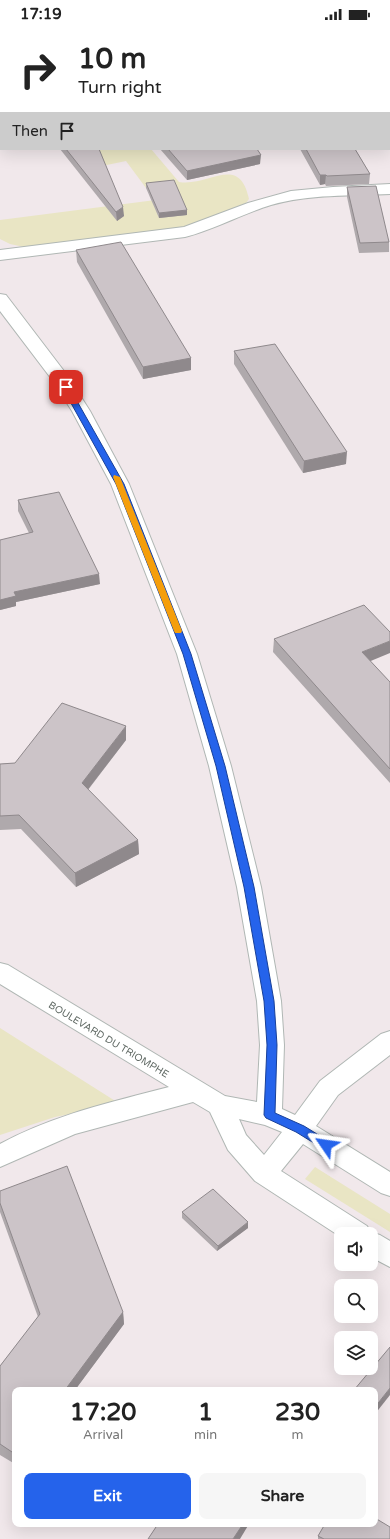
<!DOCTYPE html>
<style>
:root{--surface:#fff;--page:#f6f6f6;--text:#222;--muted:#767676;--accent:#2563eb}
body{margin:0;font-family:"Varela Round",sans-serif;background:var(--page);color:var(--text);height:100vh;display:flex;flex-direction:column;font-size:15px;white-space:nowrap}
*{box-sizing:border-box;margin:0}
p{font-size:13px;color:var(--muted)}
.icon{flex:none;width:22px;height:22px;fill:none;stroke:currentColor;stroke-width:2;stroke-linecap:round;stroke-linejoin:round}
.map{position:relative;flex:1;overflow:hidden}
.sheet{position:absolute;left:12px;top:1359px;width:366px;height:140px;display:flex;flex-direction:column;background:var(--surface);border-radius:8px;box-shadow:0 4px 16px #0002}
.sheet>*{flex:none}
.guide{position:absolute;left:0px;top:0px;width:390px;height:122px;box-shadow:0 4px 16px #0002;background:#fff;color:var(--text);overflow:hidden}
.fabs{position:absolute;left:334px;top:1199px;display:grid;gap:8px}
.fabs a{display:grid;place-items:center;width:44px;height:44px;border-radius:8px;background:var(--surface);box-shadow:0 4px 16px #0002;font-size:20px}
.pin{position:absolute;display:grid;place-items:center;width:34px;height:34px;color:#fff;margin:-17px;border-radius:8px;box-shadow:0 2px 6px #0006}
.me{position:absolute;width:44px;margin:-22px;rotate:302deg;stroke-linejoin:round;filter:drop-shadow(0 0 3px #0008)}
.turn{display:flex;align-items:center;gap:14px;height:84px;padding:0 12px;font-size:18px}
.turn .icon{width:52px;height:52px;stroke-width:2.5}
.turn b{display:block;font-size:28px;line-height:34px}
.then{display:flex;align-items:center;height:38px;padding:0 12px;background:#0003;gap:8px;font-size:15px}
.eta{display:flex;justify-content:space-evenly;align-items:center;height:68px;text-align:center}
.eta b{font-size:24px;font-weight:700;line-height:28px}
.action{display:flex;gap:8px;margin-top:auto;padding:8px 12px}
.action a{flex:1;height:46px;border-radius:8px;background:var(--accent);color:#fff;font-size:16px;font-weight:700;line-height:46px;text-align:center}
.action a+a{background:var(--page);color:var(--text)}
.status{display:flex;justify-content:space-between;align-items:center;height:28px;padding:0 20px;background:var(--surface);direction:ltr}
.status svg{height:11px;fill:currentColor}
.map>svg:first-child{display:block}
</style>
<div class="status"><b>17:19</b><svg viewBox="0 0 49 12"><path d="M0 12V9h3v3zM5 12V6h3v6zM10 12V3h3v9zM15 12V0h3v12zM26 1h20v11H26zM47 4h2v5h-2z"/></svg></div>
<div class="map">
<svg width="390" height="1511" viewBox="0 0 390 1511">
<rect width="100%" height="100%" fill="#f1e8eb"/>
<g fill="#e9e5c4">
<path d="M 77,121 L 151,121 L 179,154 C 209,159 239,125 249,171 L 246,175 L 188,198 L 168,202 L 24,219 L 10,216 L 0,211 L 0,192 L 171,170 L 166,158 L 146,160 L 126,133 L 78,143 Z"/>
<polygon points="0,1000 120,1076 55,1089 0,1107"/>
<polygon points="315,1139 390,1186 390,1204 305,1151"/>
</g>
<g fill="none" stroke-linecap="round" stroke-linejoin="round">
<defs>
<g id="minor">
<polygon points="332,0 346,0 347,1 333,1"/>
<polygon points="389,76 390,77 390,87 389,86"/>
<path d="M 390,156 L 390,166 C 351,168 309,166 271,177 C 242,186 215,201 185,209 L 0,232 L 0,222 L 184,199 L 248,175 L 291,163 L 333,159 Z"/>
<path d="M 0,266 L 6,267 L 67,347 L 90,383 L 129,456 L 197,626 L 231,738 L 261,859 L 281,973 L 284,1017 L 282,1081 L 295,1087 L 320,1053 L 381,1006 L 390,1003 L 390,1027 L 338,1067 L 316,1098 L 390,1144 L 390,1168 L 381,1165 L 303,1116 L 281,1143 L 367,1198 L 370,1204 L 380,1207 L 390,1213 L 390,1239 L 371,1229 L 371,1206 L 341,1206 L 341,1209 L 255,1153 L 228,1122 L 210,1084 L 193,1074 L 75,1106 L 0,1139 L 0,1116 C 53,1087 112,1074 169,1059 L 0,956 L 0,935 L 8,937 L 225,1068 L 257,1074 L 260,1017 L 257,973 L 237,859 L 209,738 L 177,626 L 111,456 L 72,383 L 50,349 L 0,283 ZM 239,1091 L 265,1097 L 282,1104 L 264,1127 L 246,1107 Z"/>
</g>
</defs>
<use href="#minor" stroke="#b0b7b4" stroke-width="2"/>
<use href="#minor" fill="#fff" fill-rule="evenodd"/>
</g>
<g fill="#afa9ac">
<polygon points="0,72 1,72 1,104 0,103"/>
<polygon points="60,121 99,121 124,188 117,193"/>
<polygon points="160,121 257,121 260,136 187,152"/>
<polygon points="300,121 355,121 370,146 369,156 326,158 325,156 320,157"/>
<polygon points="146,155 187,182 187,187 159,190 146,160"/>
<polygon points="347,159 389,214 389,224 359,225 347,169"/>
<polygon points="76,222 191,330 191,342 143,351 77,234"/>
<polygon points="234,323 346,436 303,445 234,336"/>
<polygon points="18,472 100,556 16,574 16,578 0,582 29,505 18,483"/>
<polygon points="274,611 370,633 390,654 390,755 273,624"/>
<polygon points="126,712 88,762 138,812 139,826 76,859 21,801 0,802 0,736 15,735"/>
<polygon points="0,1163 123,1284 124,1296 75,1362 15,1362 15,1436 0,1427 0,1338 38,1289 0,1184"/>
<polygon points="182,1184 248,1200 217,1223 182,1190"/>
<polygon points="318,1508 390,1511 318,1511"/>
</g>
<g fill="#8f898c">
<polygon points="261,127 260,136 187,152 187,143"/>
<polygon points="320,147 326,147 325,156 320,157"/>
<polygon points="123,179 124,188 117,193 116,184"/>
<polygon points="187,182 187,187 159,190 159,185"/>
<polygon points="191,330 191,342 143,351 143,339"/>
<polygon points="347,424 346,436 303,445 304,433"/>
<polygon points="99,546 100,556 16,574 16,578 0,582 0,572 14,564"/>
<polygon points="390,613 390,625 361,637 362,624"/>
<polygon points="126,698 126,712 82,769 82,755"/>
<polygon points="138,812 139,826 76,859 75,845"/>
<polygon points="248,1194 248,1200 217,1223 218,1218"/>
<polygon points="123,1284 124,1296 75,1362 65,1362"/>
<polygon points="390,1360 390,1367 375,1386 375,1379"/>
<polygon points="243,1496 249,1496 240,1511 233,1511"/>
</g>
<g fill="#ccc4c8" stroke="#8f898c">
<polygon points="95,0 148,0 149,1 92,1"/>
<polygon points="239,0 279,0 280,1 240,1"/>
<polygon points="0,72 1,72 1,96 0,95"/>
<polygon points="66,121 99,121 123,179 116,184"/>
<polygon points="168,121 257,121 261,127 187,143"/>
<polygon points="306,121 355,121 370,146 327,148 326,147 320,147"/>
<polygon points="174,152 187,182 159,185 146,155"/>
<polygon points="376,158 389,214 360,215 347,159"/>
<polygon points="121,214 191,330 143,339 76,222"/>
<polygon points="275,316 347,424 304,433 234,323"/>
<polygon points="59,464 99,546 14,564 16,568 0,572 0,512 33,504 18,472"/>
<polygon points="364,577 390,604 390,613 362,624 390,654 390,741 274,611"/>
<polygon points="62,675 126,698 82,755 138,812 75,845 19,787 0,788 0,736 15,735"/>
<polygon points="67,1138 123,1284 65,1362 15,1362 15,1426 0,1416 0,1338 40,1286 0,1175 0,1163"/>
<polygon points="213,1161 248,1194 218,1218 182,1184"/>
<polygon points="390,1319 390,1360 375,1379 375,1362 354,1362"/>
<polygon points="375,1490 390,1499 390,1511 324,1511 318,1508 325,1496 375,1496"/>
<polygon points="158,1496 243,1496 233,1511 148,1511"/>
</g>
<polygon fill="#2563eb" stroke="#184099" points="63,358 69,359 124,456 191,626 225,738 254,859 274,973 277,1017 275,1085 304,1098 330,1114 331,1117 330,1120 322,1120 296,1104 266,1090 264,1087 267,1017 264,973 244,859 216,738 183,626 116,456 62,359"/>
<polygon fill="#f59e0b" points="114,447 120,449 182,603 181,605 175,605 174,603 113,449"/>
<g text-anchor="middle" stroke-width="3.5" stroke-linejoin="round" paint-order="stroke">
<g font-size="10" fill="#5f6863" stroke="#fff">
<text transform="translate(109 1011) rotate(31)" y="4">BOULEVARD DU TRIOMPHE</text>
</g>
</g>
</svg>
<div class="fabs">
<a><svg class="icon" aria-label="sound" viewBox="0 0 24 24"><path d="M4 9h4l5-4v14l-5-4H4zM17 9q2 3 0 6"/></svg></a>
<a><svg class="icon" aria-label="search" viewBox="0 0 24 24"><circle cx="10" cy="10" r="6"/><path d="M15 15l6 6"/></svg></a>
<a><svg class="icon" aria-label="layers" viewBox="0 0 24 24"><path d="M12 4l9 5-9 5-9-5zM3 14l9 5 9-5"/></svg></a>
</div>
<div class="pin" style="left:66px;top:359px;background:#d93025"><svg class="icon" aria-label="arrive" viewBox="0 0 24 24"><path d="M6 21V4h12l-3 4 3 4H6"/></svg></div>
<svg class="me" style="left:326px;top:1117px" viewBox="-20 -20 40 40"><path d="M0-17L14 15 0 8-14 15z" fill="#2563eb" stroke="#fff" stroke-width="4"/></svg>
<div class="guide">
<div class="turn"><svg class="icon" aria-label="right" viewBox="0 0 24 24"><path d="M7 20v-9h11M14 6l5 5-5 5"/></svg><div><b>10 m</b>Turn right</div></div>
<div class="then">Then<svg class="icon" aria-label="arrive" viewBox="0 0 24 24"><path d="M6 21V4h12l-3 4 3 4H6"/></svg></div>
</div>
<section class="sheet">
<div class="eta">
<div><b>17:20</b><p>Arrival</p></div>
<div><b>1</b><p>min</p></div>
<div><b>230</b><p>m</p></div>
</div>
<div class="action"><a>Exit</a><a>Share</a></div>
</section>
</div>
